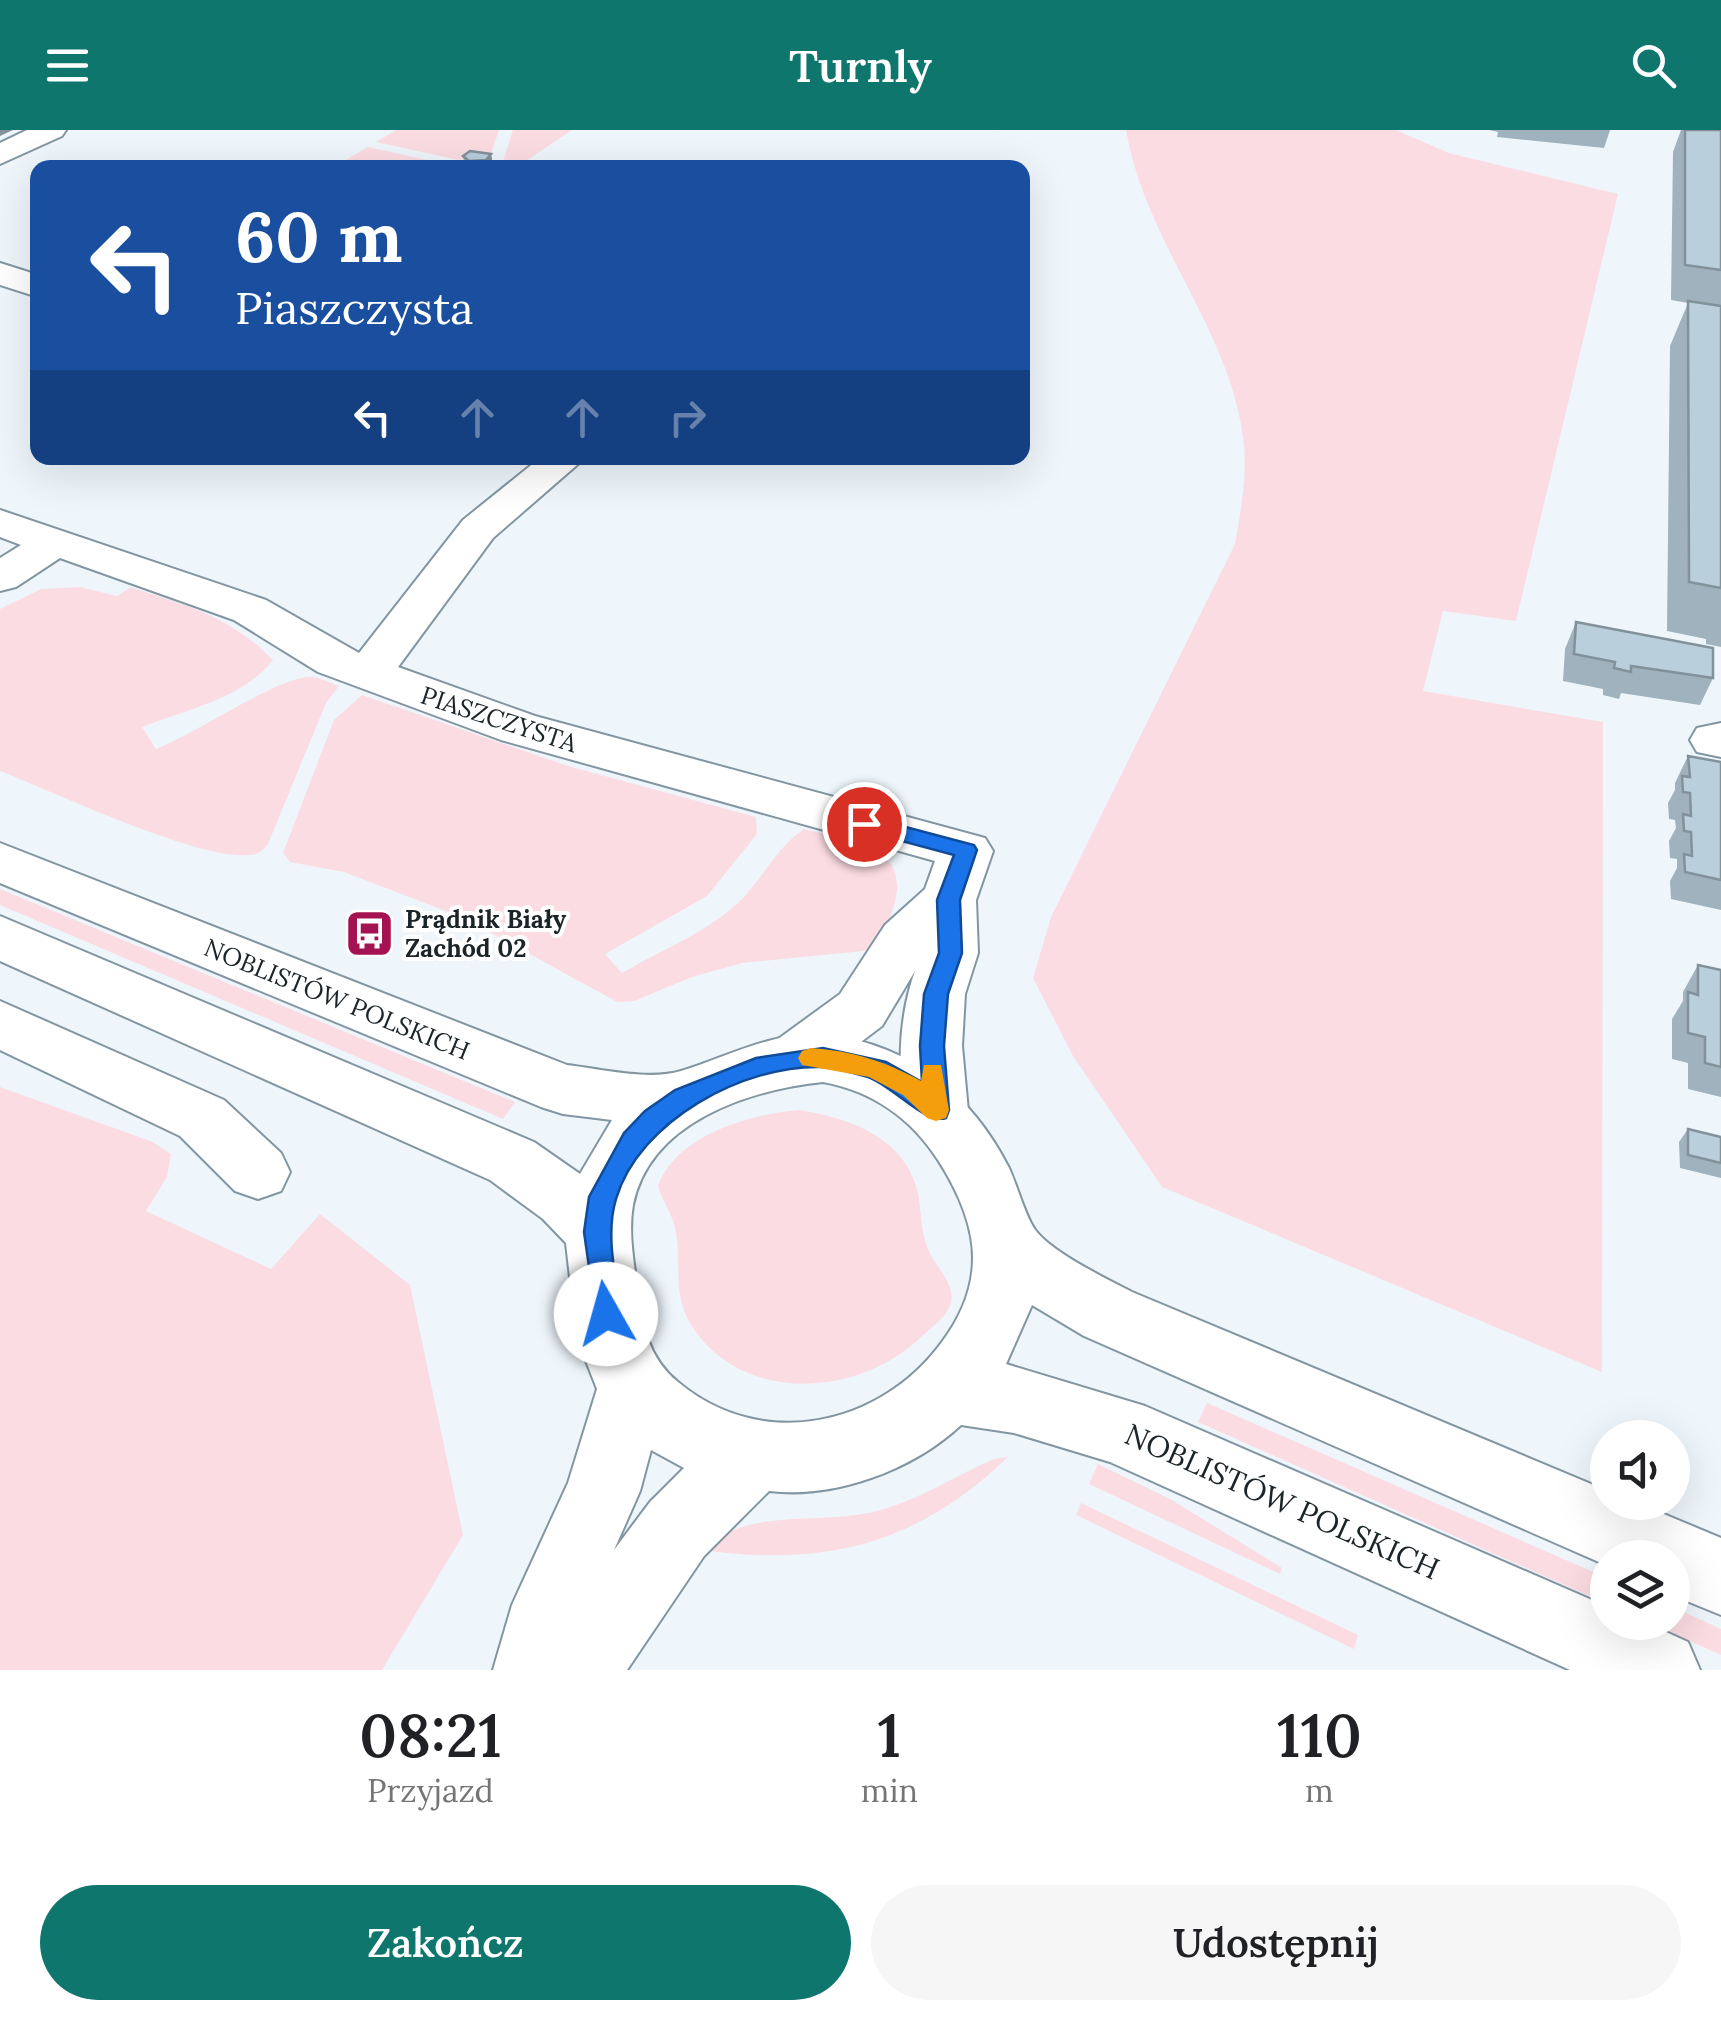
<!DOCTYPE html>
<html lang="pl">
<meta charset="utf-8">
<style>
:root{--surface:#fff;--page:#f6f6f6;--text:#202124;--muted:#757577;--accent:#0f766e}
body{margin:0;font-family:Lora,serif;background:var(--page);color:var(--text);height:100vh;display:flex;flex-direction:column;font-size:38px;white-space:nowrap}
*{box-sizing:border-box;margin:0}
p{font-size:32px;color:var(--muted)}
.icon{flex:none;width:55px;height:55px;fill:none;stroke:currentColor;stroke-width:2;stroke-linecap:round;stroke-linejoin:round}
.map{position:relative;height:1540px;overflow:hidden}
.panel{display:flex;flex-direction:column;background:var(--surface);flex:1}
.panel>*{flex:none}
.top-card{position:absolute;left:30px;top:30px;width:1000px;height:305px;border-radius:20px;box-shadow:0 10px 40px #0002;background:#1a4fa0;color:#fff;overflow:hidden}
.tools{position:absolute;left:1590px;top:1290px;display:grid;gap:20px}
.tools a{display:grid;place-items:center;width:100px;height:100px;border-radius:50%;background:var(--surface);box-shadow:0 10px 40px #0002;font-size:50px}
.pin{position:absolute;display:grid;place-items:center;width:85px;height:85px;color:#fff;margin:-42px;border:5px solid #fff;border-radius:50%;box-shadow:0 2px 10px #0007}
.me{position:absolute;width:110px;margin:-55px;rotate:353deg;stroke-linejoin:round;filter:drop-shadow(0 0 8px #0008)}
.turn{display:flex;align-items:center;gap:35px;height:210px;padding:0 40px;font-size:45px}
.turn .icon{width:130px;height:130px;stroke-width:2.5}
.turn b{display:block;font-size:70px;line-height:85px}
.lanes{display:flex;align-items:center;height:95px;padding:0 40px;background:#0003;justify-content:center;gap:50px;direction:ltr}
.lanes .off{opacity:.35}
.eta{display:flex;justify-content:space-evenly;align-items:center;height:170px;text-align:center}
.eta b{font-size:60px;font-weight:600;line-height:70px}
.cta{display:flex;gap:20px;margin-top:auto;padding:20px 40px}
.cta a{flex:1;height:115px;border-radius:60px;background:var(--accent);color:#fff;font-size:40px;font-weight:600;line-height:115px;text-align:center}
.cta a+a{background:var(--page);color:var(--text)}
header{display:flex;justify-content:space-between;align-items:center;height:130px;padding:0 40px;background:var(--accent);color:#fff;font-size:45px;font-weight:600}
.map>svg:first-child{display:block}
</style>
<header><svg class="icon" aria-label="menu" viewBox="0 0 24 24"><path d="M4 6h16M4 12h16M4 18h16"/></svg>Turnly<svg class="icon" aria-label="search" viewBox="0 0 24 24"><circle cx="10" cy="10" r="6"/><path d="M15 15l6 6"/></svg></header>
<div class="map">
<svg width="1721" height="1540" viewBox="0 0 1721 1540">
<rect width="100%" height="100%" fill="#eef6fc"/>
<g fill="#fcdce3">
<polygon points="396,0 499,0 491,23 459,30 376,12"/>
<polygon points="513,0 572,0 517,37 505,37 503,31"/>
<path d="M 1126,0 L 1396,0 L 1449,23 L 1618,64 L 1516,491 L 1443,481 L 1423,561 L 1603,592 L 1602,1242 L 1162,1057 L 1073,926 L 1033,848 L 1051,787 L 1235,414 C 1241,379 1248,343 1243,307 C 1229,198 1145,112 1126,0 Z"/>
<polygon points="368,17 450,35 334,37"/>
<path d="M 80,457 L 117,466 L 131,457 C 188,477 229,485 273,530 C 241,570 187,579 142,597 L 156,619 C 195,604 275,549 308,547 C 318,546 330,553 339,556 L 326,573 L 268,714 C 262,721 258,725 249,725 C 197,730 54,662 0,641 L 0,479 L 41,459 Z"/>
<path d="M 362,565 L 568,636 L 756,687 L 757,704 L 707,766 L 605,824 L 622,843 C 661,820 710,801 742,769 C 764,746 777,717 804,699 C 854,712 917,715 891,785 C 884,802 881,813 864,821 L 742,833 L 692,847 L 634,871 L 617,872 L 464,788 L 344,742 L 290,732 L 283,723 L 334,590 Z"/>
<polygon points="0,759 515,972 503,989 0,775"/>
<polygon points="0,957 153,1012 171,1024 167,1047 146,1081 271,1139 320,1084 410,1155 463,1405 382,1540 0,1540"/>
<path d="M 799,980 C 847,988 902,1005 917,1059 C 922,1079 920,1100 928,1119 C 934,1135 956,1154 951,1173 C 947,1187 931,1198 921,1207 C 859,1268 739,1275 690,1193 C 671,1161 683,1131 675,1098 C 672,1083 662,1071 658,1056 C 676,1005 751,984 799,980 Z"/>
<polygon points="1207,1273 1607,1448 1607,1474 1198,1292"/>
<path d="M 1008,1327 C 917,1415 824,1437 702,1420 C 747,1377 817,1395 873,1382 C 916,1372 954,1346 994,1329 Z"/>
<polygon points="1098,1334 1172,1370 1282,1438 1280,1444 1089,1354"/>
<polygon points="1081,1373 1358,1505 1354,1519 1076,1385"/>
<polygon points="1673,1477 1721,1499 1721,1525 1649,1493 1672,1492"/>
</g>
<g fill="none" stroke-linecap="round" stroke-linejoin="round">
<defs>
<g id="minor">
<polygon points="27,0 66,0 62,6 0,34 0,13"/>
<polygon points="0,133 38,145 38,167 0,155"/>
<path d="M 540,328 L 585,328 L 493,408 L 398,537 L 535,586 L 985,708 L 993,721 L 976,770 L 978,823 L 965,864 L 962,916 L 968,981 L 959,999 L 937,1006 L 915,999 C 893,955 899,886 915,841 L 882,896 L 816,946 L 795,953 L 774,946 L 765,929 L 774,912 L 840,864 L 885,795 L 925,759 L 935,731 L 501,610 L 318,542 L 234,490 L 60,428 L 16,457 L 0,461 L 0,428 L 21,415 L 0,407 L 0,380 L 266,470 L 359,523 L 463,390 Z"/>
<polygon points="1721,593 1721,627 1697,622 1690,610 1697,598"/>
<polygon points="0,871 224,970 281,1023 290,1042 281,1061 258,1069 235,1061 180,1006 0,920"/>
</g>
<path id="major" d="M 0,713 L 567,935 C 602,939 648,951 681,941 C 728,927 777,899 828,905 C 911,915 972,965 1009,1038 C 1017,1055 1026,1089 1036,1101 C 1053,1123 1107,1149 1132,1162 L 1608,1361 L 1608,1372 L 1635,1372 L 1721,1408 L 1721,1485 L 1672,1465 L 1672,1428 L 1608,1428 L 1608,1436 L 1084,1206 L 1032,1175 L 1006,1234 L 1145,1276 L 1608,1477 L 1608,1492 L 1644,1492 L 1688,1512 L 1700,1540 L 1570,1540 L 1110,1332 L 1014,1303 L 961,1295 C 913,1340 835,1369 769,1361 L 704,1426 L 627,1540 L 493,1540 L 512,1475 L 568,1353 L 597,1259 L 577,1208 L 566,1113 L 543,1089 L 490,1050 L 0,831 L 0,786 L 534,1012 L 580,1044 L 612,990 L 563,984 L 541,977 L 0,753 ZM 823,952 C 872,961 911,988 938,1030 C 956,1058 973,1094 973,1128 C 973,1159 960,1188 942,1212 C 880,1297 761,1322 678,1252 C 648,1228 642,1194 637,1158 C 634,1131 628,1103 633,1075 C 650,991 749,960 823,952 ZM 651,1320 L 684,1338 L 650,1372 L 614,1420 L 640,1361 Z"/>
</defs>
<use href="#minor" stroke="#8296a2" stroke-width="4"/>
<use href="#major" stroke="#8296a2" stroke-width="4"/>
<use href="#minor" fill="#fff" fill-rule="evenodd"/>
<use href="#major" fill="#fff" fill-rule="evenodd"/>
</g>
<g fill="#9fb2bd">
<polygon points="1489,0 1610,0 1604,18 1497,7 1498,2"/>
<polygon points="1681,0 1721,0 1721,517 1706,514 1706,509 1667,501 1670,216 1688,173 1671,170 1673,22"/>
<polygon points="491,24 493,36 491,38 465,38 463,26"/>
<polygon points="1576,492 1713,548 1700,575 1621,563 1619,569 1603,565 1603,559 1563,551 1565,519"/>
<polygon points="1688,626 1721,632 1721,780 1671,769 1670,751 1677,738 1677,729 1670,728 1669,711 1676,698 1675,690 1669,689 1668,673 1675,660 1675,653"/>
<polygon points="1698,835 1721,840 1721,967 1688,959 1688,933 1672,929 1672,889 1683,871 1683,862"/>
<polygon points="1688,999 1721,1007 1721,1048 1680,1038 1679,1012"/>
</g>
<g fill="#82919a">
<polygon points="0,0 13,0 0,6"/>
<polygon points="491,24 493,36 487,38 486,30"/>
</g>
<g fill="#b9cfdc" stroke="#82919a" stroke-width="2.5">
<polygon points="1685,0 1721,0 1721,140 1685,135"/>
<polygon points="470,21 491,24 486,30 469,31 463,26"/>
<polygon points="1688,171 1721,176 1721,458 1689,452"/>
<polygon points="1576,492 1713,518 1713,548 1631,536 1631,542 1614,538 1615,532 1574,524"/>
<polygon points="1688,626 1721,632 1721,750 1685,742 1684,724 1692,726 1691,702 1684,701 1683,684 1691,686 1690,663 1683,662 1682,646 1690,647"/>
<polygon points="1698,835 1721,840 1721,937 1705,933 1705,907 1688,903 1688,862 1698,865"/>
<polygon points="1688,999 1721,1007 1721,1033 1688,1025"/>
</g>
<path fill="#1a73e8" stroke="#114b97" stroke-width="2.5" d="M 864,686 L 974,715 L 977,720 L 960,770 L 962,823 L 948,864 L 944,916 L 949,980 L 946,988 C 925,995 892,955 868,947 C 854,943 837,938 823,937 C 744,934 639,991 616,1069 C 605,1105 616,1148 621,1184 L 616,1193 L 606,1197 L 597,1193 L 584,1102 L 589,1067 L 624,1003 L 645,981 L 675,960 L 756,928 L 823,918 L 886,932 L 922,952 L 920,916 L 924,864 L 939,823 L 937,770 L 954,725 L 857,699 L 854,694 Z"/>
<path fill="#f59e0b" d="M 811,918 C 853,921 884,931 921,951 L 924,935 L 941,935 L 949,980 L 946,988 L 936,991 L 927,988 L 903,965 L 869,947 L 802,935 L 798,928 L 802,921 Z"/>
<defs>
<symbol id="bus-square" viewBox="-11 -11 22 22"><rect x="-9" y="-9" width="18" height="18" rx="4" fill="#a51251" stroke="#fff"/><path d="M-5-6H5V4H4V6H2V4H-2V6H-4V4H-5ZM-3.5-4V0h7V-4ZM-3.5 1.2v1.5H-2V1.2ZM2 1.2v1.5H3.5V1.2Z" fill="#fff"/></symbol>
</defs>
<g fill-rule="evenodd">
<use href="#bus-square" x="342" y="776" width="55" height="55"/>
</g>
<g text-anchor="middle" stroke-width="8" stroke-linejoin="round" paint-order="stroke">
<g font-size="25" fill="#1b2428" stroke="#fff">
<text transform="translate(499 589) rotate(18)" y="9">PIASZCZYSTA</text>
<text transform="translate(337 869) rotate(22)" y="9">NOBLISTÓW POLSKICH</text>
</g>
<g font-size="25" font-weight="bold" fill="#1b2428" stroke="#fff" text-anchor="start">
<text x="405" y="798">Prądnik Biały<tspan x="405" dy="29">Zachód 02</tspan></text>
</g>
<g font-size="30" fill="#1b2428" stroke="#fff">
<text transform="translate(1282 1372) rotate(24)" y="10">NOBLISTÓW POLSKICH</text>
</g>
</g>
</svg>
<div class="tools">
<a><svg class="icon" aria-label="sound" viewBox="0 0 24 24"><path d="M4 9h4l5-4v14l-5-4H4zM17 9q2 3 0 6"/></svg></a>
<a><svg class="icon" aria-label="layers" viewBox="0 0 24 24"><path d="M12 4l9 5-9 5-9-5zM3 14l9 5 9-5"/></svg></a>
</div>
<div class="pin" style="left:864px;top:694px;background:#d93025"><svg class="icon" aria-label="arrive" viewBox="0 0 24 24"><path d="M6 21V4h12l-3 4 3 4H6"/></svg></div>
<svg class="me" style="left:606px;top:1184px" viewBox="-20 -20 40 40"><circle r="19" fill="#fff"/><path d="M0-13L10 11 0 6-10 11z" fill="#1a73e8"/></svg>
<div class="top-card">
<div class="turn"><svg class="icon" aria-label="left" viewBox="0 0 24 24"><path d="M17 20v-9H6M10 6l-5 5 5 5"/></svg><div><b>60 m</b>Piaszczysta</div></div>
<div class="lanes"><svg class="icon" aria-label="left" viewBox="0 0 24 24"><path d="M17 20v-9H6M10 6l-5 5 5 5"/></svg><svg class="icon off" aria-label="ahead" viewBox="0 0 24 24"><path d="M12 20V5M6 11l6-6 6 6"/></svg><svg class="icon off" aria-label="ahead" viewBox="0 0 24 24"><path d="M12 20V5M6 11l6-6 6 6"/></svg><svg class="icon off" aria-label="right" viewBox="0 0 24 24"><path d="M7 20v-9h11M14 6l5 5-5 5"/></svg></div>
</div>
</div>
<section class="panel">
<div class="eta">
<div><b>08:21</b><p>Przyjazd</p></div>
<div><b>1</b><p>min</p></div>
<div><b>110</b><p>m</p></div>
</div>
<div class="cta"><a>Zakończ</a><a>Udostępnij</a></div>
</section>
